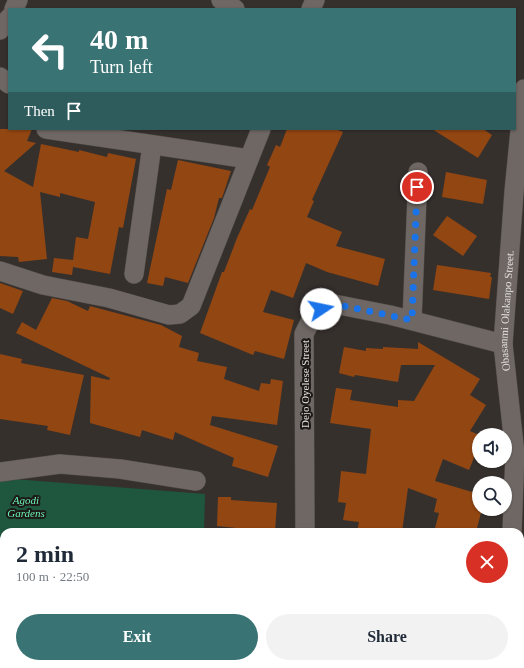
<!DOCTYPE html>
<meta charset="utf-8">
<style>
:root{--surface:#fff;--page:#f2f2f3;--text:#1f2937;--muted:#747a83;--accent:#3a7373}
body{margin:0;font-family:Georgia,serif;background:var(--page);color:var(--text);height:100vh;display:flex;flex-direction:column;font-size:15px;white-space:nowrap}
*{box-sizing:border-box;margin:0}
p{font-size:13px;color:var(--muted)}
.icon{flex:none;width:22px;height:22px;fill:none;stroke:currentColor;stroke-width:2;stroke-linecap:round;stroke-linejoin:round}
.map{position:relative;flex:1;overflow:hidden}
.details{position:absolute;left:0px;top:528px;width:524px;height:140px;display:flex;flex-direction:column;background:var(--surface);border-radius:12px 12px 0 0;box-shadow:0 1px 3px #0004}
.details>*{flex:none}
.top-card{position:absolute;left:8px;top:8px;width:508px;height:122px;border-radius:0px;box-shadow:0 1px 3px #0004;background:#3a7373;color:#fff;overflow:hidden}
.tools{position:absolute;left:472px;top:428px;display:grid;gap:8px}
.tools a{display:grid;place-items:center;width:40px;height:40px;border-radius:50%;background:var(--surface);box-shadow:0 1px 3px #0004;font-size:20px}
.pin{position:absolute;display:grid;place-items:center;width:34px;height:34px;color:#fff;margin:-17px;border:2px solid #fff;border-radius:50%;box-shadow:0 1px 4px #0007}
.me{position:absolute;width:44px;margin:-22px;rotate:79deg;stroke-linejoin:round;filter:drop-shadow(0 0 3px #0008)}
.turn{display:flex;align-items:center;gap:14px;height:84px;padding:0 16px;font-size:18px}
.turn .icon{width:52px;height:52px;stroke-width:2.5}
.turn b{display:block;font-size:28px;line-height:34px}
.then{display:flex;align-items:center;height:38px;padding:0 16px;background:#0003;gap:8px;font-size:15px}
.round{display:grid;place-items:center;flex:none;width:42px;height:42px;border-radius:21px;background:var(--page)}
.headline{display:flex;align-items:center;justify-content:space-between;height:68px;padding:0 16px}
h1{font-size:24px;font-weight:600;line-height:30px}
.action{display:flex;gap:8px;margin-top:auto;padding:8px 16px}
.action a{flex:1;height:46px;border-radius:24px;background:var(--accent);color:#fff;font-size:16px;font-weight:600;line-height:46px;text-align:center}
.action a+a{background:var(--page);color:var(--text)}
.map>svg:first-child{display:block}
</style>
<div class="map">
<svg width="524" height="668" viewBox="0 0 524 668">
<rect width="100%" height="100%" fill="#36302d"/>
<polygon fill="#1e573e" points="0,478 205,494 204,532 4,532 4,664 200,664 200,668 0,668"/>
<g fill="#924612">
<polygon points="0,129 32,129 27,141 36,143 4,171 33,187 41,144 79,152 79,150 107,157 108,153 136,159 123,228 119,227 110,274 73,267 72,275 52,272 54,258 73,260 76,237 88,239 95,202 60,193 60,197 40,192 47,259 19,262 18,257 0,256"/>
<polygon points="287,129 335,129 343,132 312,200 314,201 307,217 342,232 336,246 385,259 378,286 327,272 306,263 293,298 271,290 263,312 294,320 284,359 255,351 253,355 200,333 222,272 224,272 237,238 250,209 252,210 270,167 267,165 276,145 280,147"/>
<polygon points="432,129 483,129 492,135 478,158"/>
<polygon points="178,160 231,171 222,198 219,198 214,218 188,283 165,277 163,286 147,283 167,189 171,190"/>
<polygon points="446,172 487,180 483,204 442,197"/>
<polygon points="447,216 477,236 463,256 433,235"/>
<polygon points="437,265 491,273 490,277 492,277 489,299 433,290"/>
<polygon points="0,283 23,291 13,314 0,308"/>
<polygon points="52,298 67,301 88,311 90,306 161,325 182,336 179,347 199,353 197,361 227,367 224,379 259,391 261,383 270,384 271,379 283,381 277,425 212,416 210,425 278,446 268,477 232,466 234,458 175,432 173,440 142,430 140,437 90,423 91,376 109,380 110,378 16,333 22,322 36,330"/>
<polygon points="418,342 480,379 470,395 486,405 470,431 479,435 479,445 469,470 443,459 435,481 479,494 479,509 482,509 476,532 434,532 439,513 434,512 437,499 408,488 402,532 357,532 359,522 343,520 346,503 338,502 341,471 366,474 371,429 330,423 336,388 352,390 350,400 398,407 398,400 414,401 435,365 401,365 398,382 355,375 354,377 339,373 344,347 366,351 366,348 383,349 383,347 418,349"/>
<polygon points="0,354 22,359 21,363 84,375 70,435 47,430 48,426 0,419"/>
<polygon points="218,497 231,497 231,500 277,503 275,532 235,532 236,528 217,526"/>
</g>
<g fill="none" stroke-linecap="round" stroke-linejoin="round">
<defs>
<g id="minor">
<polyline points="221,0 235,9"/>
<polyline points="14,9 18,0"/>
<polyline points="311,9 315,0"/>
<polyline points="0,30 9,18"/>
<polyline points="0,77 9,84"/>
<polyline points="46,129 249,159"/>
<polyline points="0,271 43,285 109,298 169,315 180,314 191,306 261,129"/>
<polyline points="134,274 152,145"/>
<polyline points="412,320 418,172"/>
<polyline points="0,472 60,464 120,469 196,481"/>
<polyline points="305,532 304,334 312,318 321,309 334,304 390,315 503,344"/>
<path id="s1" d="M 512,532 L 515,454 L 503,344 L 514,192 L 524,89"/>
<polyline points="305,664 305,668"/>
<polyline points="503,668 503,664"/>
</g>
</defs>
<use href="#minor" stroke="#514c49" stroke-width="20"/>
<use href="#minor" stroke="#6e6763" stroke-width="19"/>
</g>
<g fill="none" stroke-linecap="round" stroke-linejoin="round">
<polyline stroke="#1a73e8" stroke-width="7" stroke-dasharray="0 12.6" points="321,309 334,304 412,320 417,187"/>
</g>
<g text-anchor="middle" stroke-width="4" stroke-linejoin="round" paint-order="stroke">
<g font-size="11" fill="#e3dfdd" stroke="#1c1917">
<text dy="4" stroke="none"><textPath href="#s1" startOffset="222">Obasanmi Olakanpo Street.</textPath></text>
<text transform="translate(305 384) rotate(-90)" y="4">Dejo Oyelese Street</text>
</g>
<g font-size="11" font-style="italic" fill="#6bf3b5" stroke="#1c1917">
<text x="26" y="504">Agodi<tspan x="26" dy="13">Gardens</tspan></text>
</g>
</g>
</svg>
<div class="tools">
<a><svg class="icon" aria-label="sound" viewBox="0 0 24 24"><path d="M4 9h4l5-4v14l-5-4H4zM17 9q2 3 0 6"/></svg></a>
<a><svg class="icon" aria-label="search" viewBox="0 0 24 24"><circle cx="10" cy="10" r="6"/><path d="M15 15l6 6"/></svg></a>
</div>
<div class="pin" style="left:417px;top:187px;background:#d93025"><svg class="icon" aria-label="arrive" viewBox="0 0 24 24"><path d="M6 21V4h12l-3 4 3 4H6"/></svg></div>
<svg class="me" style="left:321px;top:309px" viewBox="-20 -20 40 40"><circle r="19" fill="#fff"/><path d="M0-13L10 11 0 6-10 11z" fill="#1a73e8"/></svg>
<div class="top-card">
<div class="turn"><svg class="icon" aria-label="left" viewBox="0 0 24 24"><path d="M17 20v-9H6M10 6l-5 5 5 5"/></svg><div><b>40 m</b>Turn left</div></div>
<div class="then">Then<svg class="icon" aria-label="arrive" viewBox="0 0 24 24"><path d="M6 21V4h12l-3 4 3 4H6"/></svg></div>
</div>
<section class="details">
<div class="headline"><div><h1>2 min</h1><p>100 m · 22:50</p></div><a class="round" style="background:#d93025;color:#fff"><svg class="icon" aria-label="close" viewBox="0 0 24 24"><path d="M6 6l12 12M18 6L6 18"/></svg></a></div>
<div class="action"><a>Exit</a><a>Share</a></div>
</section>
</div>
